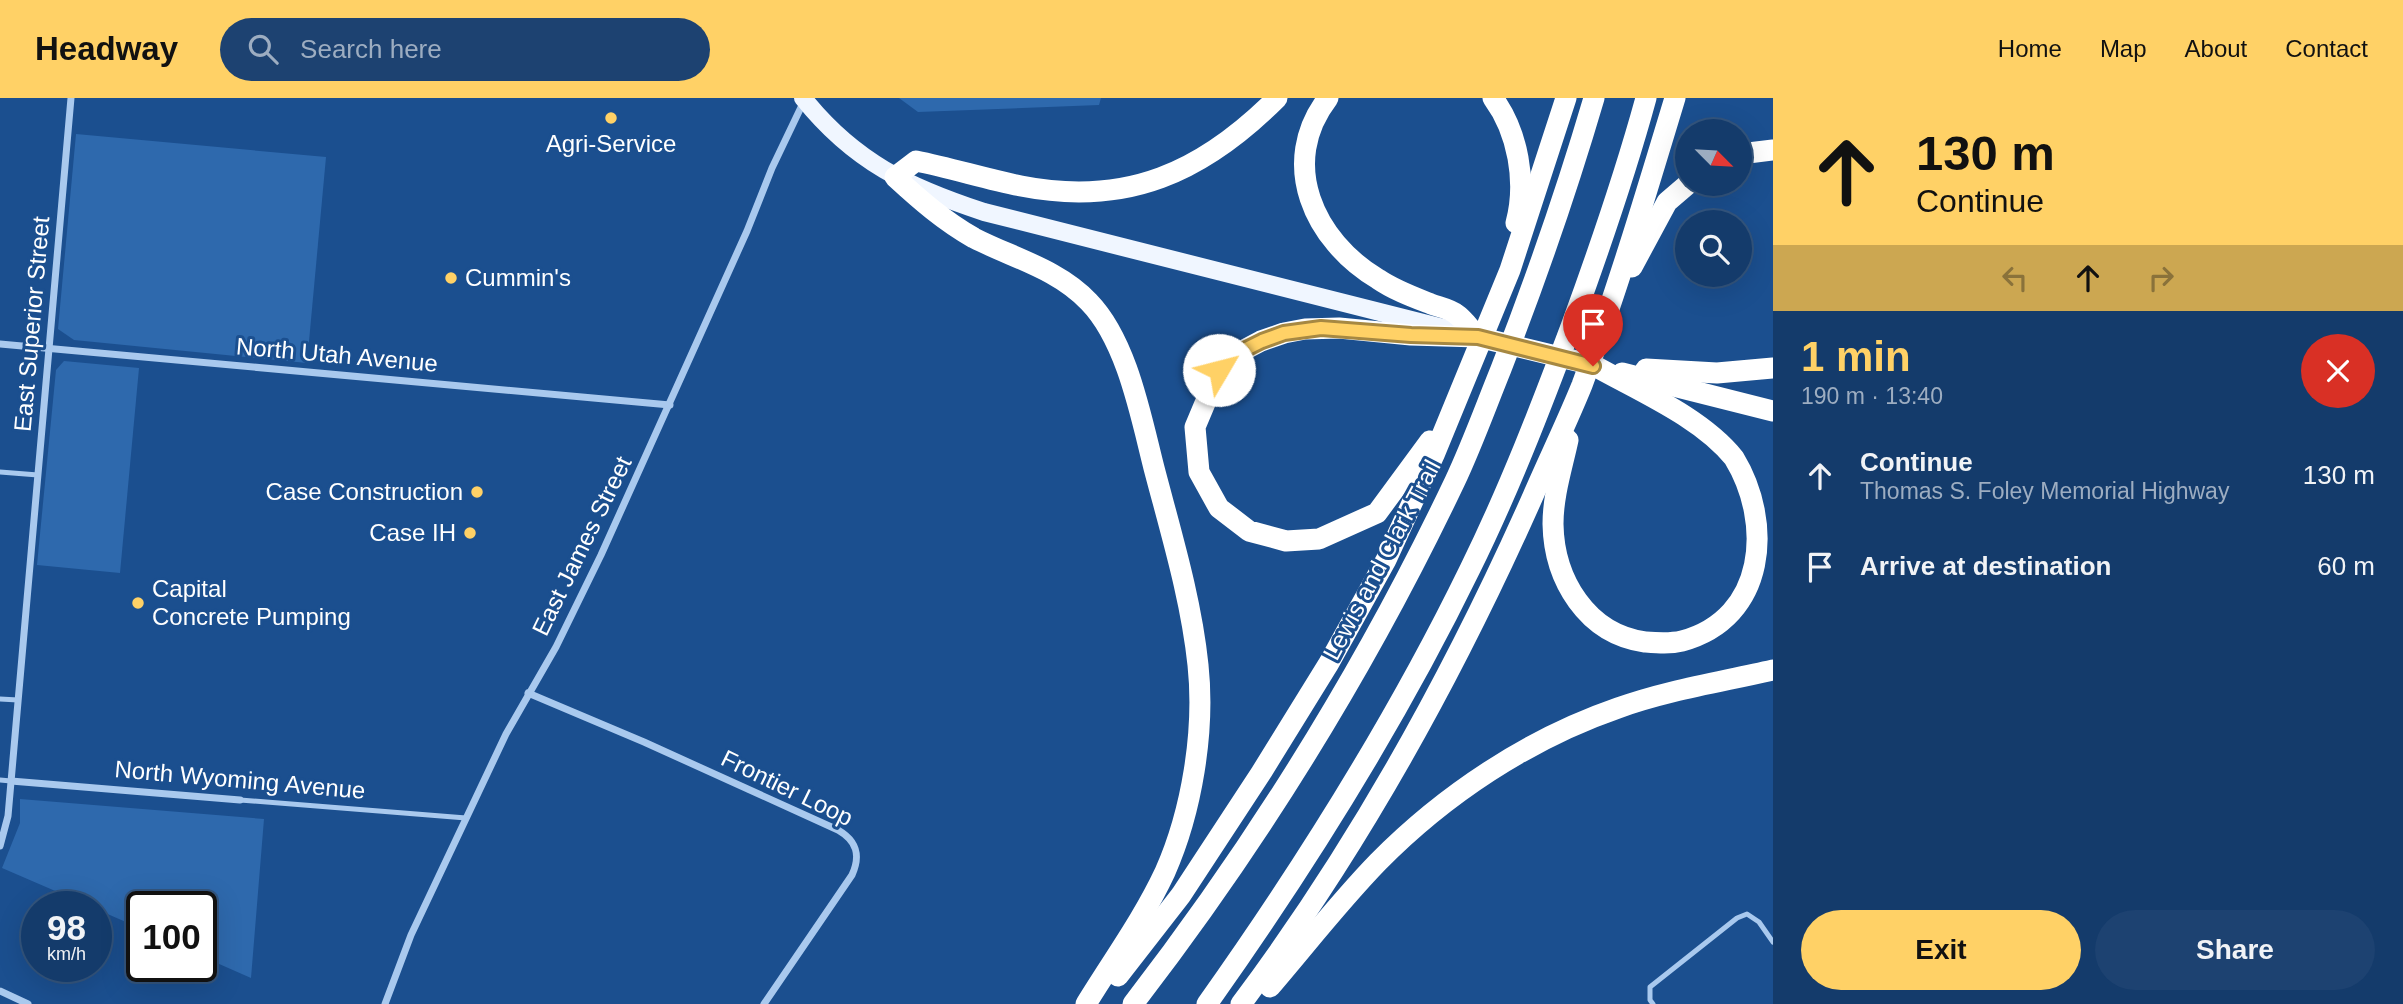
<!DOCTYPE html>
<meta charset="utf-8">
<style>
:root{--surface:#143b6b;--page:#1d4271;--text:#f1f3f6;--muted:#9dadc1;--line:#33557e;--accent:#ffd166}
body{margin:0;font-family:Helvetica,sans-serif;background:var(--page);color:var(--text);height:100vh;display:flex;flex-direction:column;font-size:26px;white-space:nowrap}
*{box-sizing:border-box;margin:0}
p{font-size:23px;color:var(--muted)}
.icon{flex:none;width:38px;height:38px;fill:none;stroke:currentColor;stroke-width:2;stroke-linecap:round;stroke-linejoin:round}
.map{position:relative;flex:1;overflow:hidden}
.drawer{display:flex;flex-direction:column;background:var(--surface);width:630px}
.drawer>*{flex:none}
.banner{background:#ffd166;color:#111;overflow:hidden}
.needle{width:46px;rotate:114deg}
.tools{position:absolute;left:1675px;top:21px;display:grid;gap:14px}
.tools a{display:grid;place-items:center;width:77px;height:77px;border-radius:50%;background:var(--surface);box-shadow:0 7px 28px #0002,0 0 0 2px var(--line);font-size:35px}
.speed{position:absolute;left:21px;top:793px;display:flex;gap:14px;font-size:35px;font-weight:700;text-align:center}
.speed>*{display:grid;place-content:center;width:91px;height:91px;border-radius:50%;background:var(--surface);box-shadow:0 7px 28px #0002,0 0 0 2px var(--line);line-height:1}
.speed small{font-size:18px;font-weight:400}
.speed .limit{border:4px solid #111;border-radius:10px;background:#fff;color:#111}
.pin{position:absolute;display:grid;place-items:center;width:60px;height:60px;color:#fff;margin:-72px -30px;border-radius:50% 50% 50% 0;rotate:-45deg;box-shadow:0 0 7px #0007}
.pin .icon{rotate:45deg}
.me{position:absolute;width:77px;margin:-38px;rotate:53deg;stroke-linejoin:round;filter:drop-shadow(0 0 5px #0008)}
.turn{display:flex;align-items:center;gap:24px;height:147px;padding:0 28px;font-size:32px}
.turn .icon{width:91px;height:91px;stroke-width:2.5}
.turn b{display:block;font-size:49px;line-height:60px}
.lanes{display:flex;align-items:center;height:66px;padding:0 28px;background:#0003;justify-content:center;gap:35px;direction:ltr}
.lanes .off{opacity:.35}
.round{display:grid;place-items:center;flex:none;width:74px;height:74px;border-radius:37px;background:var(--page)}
.head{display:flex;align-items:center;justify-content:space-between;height:119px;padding:0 28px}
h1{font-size:42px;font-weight:600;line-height:52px;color:var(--accent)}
.cta{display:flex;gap:14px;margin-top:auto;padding:14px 28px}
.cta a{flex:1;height:80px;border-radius:42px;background:var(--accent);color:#111;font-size:28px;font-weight:600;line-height:80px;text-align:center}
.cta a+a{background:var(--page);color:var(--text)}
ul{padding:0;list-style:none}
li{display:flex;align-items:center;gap:21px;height:91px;padding:0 28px}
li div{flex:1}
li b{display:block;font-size:26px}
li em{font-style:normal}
header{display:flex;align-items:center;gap:42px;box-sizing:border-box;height:98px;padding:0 35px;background:var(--accent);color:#111}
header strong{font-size:33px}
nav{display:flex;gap:38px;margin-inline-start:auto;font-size:24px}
.search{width:490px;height:63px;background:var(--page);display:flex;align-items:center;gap:18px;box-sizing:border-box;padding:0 24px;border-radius:38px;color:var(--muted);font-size:26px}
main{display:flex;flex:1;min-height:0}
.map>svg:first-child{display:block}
</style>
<header>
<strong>Headway</strong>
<div class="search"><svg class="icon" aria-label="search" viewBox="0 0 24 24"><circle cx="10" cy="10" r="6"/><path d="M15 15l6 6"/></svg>Search here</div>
<nav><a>Home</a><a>Map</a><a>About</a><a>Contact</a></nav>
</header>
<main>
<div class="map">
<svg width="1773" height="906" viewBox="0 0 1773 906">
<rect width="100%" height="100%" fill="#1b4f8f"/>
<g fill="#2e69ad">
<polygon points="899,0 1101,0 1099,7 918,14"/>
<polygon points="76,36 326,59 307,265 74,242 58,231"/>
<polygon points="64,263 139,270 120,475 37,467 56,272"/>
<polygon points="20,701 264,721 251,880 201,858 201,808 142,808 142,831 96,811 96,808 90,808 2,770 20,725"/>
</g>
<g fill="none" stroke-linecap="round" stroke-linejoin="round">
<g stroke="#a9c9ee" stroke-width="5">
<polyline points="0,374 38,377"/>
<polyline points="0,601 18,602"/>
<polyline points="0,682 11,683"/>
<polyline points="240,702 466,720"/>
<polyline points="1653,906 1650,902 1650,889 1737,820 1747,816 1759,824 1773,844"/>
</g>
<g stroke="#a9c9ee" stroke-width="7">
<polyline points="0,246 670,307"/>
<path d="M 528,595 L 644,644 L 838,732 C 857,743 861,757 852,777 L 764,906"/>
<polyline points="11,683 240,702"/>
<polyline points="0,748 8,718 71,0"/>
<polyline points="0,893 28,906"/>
<polyline points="385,906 411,837 506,636 556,549 601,457 747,133 772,70 804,3"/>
</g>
<path stroke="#f0f6ff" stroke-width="18" d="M 803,0 C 854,64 908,89 984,114 L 1451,232"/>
<g stroke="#fff" stroke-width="21">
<path d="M 1328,0 C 1278,65 1314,143 1378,181 C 1394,192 1413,199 1431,206 C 1439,209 1450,211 1456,216 C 1464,221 1471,232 1478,239"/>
<path d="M 1493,0 C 1518,34 1527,84 1516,125"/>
<polyline points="1740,56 1773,52"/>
<polyline points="1632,169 1667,104 1688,86"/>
<polyline points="1646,271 1717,275 1773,270"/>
<polyline points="1622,275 1773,313"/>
<path d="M 1568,342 C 1562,370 1553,397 1553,426 C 1554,482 1587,536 1645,544 C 1658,545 1670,546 1682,543 C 1767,520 1773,424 1734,360 C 1701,319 1639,293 1593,267"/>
<polyline points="1430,343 1377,415 1319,441 1286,443 1249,433 1219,410 1199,374 1195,329 1219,272 1244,252 1261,243 1284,235 1305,231 1339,230 1411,237 1478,239"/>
<polyline points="1118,878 1181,797 1261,675 1329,565 1386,462 1434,357 1510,172 1566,0"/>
<path d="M 1270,889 C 1306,847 1340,803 1378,764 C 1444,697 1528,641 1618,610 C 1668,592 1721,584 1773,572"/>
<path d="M 1086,906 C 1113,862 1143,821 1165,774 C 1192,713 1205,633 1198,567 C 1191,500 1171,435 1154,370 C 1141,319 1127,243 1089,204 C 1058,171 1013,160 974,140 C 944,123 920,102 895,79 L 916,63 C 951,70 986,81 1021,88 C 1127,109 1203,74 1277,0"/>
<path d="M 1133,906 C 1258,744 1367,568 1455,383 C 1472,347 1486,308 1501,271 C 1536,181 1567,92 1594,0"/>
<path d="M 1207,906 C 1305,768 1396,623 1470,471 C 1509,392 1541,309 1572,226 C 1599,152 1625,77 1646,0"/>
<path d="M 1241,906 C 1358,750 1454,576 1533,398 C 1549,361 1567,324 1582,287 C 1617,193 1646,96 1675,0"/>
</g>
<polyline stroke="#fff" stroke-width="21" points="1478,239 1593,267"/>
</g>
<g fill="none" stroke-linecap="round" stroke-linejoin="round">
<defs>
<polyline id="route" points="1219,272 1244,252 1262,243 1284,235 1321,230 1411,237 1478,239 1593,268"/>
</defs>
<use href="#route" stroke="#a68842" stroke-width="18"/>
<use href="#route" stroke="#ffd166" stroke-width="12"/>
</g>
<g fill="#ffd166" stroke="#1b4f8f" stroke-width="2.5">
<circle cx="611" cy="20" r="7"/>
<circle cx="451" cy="180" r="7"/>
<circle cx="477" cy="394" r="7"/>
<circle cx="470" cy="435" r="7"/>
<circle cx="138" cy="505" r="7"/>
</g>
<g text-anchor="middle" stroke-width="6" stroke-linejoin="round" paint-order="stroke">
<g font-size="24" fill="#fff" stroke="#1b4f8f" text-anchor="start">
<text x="611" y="54" text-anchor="middle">Agri-Service</text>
<text x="465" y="188">Cummin's</text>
<text x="463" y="402" text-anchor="end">Case Construction</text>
<text x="456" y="443" text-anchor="end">Case IH</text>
<text x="152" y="499">Capital<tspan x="152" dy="28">Concrete Pumping</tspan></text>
</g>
<g font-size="24" fill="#fff" stroke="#1b4f8f">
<text transform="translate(32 226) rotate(-85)" y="8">East Superior Street</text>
<text transform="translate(337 257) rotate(5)" y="8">North Utah Avenue</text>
<text transform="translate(582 448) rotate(-64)" y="8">East James Street</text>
<text transform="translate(1382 462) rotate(-62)" y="8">Lewis and Clark Trail</text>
<text transform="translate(240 682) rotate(5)" y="8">North Wyoming Avenue</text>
<text transform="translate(787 690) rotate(26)" y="8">Frontier Loop</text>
</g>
</g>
</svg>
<div class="tools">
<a><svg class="needle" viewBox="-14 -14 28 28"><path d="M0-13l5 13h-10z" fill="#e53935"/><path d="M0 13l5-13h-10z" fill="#9dadc1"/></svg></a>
<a><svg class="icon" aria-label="search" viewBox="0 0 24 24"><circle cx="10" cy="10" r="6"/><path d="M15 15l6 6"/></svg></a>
</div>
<div class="speed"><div>98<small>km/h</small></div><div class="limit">100</div></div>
<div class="pin" style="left:1593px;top:268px;background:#d93025"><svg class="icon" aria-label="arrive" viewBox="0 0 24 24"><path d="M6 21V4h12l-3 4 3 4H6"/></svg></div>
<svg class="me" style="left:1219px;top:272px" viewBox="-20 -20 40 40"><circle r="19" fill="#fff"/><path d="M0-13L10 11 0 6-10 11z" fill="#ffd166"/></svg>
</div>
<section class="drawer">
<div class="banner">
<div class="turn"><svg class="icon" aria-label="ahead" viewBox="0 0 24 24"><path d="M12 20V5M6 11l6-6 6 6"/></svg><div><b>130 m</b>Continue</div></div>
<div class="lanes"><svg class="icon off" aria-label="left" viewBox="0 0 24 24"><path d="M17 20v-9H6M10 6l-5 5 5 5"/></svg><svg class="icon" aria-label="ahead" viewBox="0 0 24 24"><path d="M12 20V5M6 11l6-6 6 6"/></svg><svg class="icon off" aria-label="right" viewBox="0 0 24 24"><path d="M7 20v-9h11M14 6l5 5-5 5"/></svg></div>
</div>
<div class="head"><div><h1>1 min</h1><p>190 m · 13:40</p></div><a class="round" style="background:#d93025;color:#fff"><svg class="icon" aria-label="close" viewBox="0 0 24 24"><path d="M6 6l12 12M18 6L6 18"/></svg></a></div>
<ul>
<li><svg class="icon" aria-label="ahead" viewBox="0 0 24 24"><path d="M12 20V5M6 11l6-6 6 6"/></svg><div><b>Continue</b><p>Thomas S. Foley Memorial Highway</p></div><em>130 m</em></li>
<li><svg class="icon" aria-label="arrive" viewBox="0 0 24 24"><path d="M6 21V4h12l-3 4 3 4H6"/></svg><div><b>Arrive at destination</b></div><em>60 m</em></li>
</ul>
<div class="cta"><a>Exit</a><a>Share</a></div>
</section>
</main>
